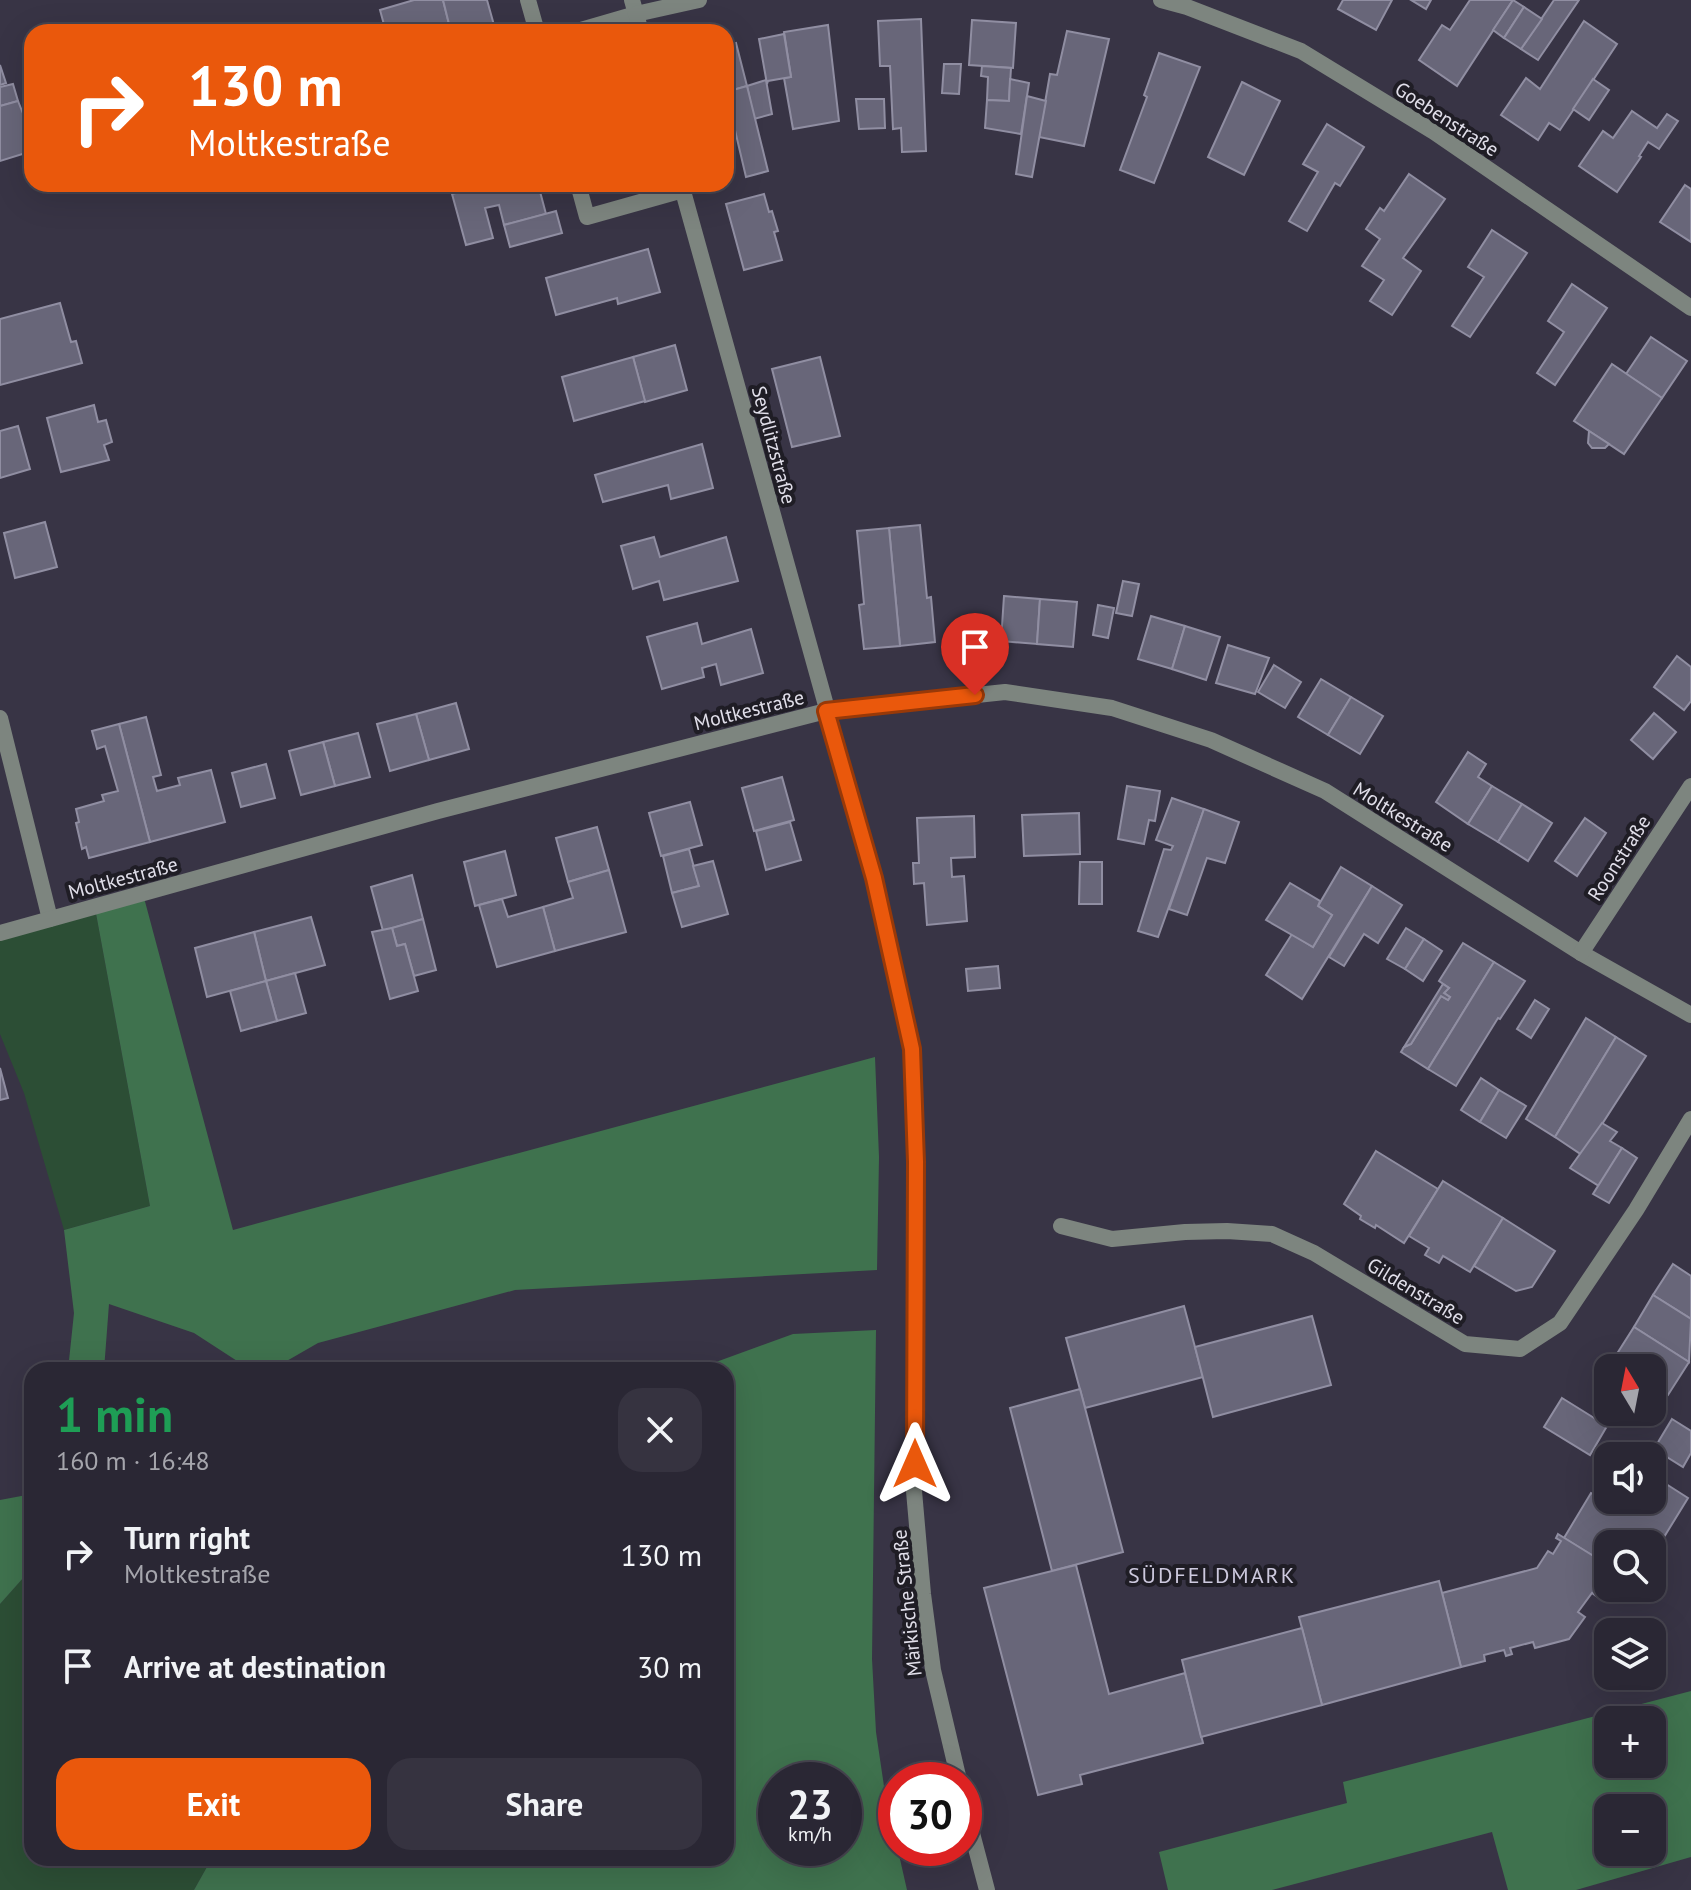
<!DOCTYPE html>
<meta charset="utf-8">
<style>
:root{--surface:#2a2734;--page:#363340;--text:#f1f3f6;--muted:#a5a5ac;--line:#46444f;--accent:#ea580c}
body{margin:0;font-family:"PT Sans",sans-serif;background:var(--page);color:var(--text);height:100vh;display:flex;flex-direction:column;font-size:30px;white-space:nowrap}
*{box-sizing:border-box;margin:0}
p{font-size:26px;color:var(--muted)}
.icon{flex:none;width:44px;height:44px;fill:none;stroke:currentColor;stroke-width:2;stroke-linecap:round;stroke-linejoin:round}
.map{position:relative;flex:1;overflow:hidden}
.panel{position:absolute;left:24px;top:1362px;width:710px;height:504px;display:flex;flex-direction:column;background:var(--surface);border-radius:24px;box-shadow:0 8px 32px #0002,0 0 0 2px var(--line)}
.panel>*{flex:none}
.hud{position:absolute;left:24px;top:24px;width:710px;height:168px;border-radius:24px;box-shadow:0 8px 32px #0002,0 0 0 2px var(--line);background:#ea580c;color:#fff;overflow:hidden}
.needle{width:52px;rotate:350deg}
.tools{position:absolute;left:1594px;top:1354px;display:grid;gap:16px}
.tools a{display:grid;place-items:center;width:72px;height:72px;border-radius:16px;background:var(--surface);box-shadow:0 8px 32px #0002,0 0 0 2px var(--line);font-size:40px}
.speed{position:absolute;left:758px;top:1762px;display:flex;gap:16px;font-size:40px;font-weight:700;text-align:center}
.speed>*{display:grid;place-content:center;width:104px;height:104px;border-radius:50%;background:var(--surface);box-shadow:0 8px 32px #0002,0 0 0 2px var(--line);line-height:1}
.speed small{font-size:20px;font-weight:400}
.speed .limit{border:12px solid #d22;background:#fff;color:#111}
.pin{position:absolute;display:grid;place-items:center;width:68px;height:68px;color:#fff;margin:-82px -34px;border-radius:50% 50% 50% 0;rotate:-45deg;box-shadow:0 0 8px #0007}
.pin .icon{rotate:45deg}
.me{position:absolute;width:88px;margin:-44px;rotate:0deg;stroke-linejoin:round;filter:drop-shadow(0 0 6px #0008)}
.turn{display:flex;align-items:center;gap:28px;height:168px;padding:0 32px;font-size:36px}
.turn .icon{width:104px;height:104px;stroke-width:2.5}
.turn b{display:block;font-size:56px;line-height:68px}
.round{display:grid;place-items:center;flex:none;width:84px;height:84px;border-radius:24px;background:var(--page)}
.head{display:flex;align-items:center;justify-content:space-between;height:136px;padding:0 32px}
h1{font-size:48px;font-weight:700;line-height:60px;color:#1e9e55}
.primary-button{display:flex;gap:16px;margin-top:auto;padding:16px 32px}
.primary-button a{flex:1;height:92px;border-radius:24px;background:var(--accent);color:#fff;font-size:32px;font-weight:700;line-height:92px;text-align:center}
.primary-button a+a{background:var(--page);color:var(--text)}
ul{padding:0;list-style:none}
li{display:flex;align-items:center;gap:24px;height:112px;padding:0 32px}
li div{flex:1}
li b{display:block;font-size:30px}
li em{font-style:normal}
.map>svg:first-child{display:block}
</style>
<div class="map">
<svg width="1691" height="1890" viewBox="0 0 1691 1890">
<rect width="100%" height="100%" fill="#383445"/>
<g fill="#2c4e35">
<polygon points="95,908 150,1206 64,1230 24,1093 0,1034 0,933"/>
<polygon points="32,1568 32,1858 212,1858 194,1890 0,1890 0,1604"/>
</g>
<g fill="#3f724e" fill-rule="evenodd">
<polygon points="143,894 233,1230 875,1057 879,1157 877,1270 515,1290 318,1343 271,1370 251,1370 194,1333 109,1304 104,1370 68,1370 74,1313 64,1230 150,1206 95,908"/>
<path d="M 876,1330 L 872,1659 L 876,1732 L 885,1793 L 907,1890 L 194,1890 L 212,1858 L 726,1858 L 726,1370 L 694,1370 L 793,1334 ZM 776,1780 L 844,1780 L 844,1848 L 776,1848 Z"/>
<polygon points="32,1494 32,1568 0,1604 0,1500"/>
<path d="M 1691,1691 L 1691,1857 L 1576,1890 L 1508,1890 L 1492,1832 L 1272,1890 L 1168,1890 L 1159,1852 L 1347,1803 L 1343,1782 ZM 1608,1720 L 1652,1720 L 1652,1764 L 1608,1764 ZM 1608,1808 L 1652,1808 L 1652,1852 L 1608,1852 Z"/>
</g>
<g fill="#686679" stroke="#908ea2" stroke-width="2">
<polygon points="414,0 443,0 451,32 386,32 380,10"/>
<polygon points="443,0 487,0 494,25 470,32 451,32"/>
<polygon points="1343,0 1392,0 1376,30 1338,9"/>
<polygon points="1411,0 1431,0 1426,9"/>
<polygon points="1470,0 1513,0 1457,86 1419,60 1442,25 1450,30"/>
<polygon points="1513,0 1524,7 1504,38 1493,30"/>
<polygon points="1554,0 1579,0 1538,60 1521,49"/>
<polygon points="1524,7 1542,19 1521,49 1504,38"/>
<polygon points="921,19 926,151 902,152 901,128 893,129 890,66 880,66 878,21"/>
<polygon points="972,20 1016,23 1013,68 969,65"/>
<polygon points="1584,21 1617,44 1560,130 1549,123 1538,140 1501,115 1526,78 1540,89"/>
<polygon points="828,25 839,121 793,129 784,78 791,77 784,32"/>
<polygon points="1067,31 1109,39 1084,146 1039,137 1050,74 1057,75"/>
<polygon points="784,34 791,77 768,81 767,84 759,39"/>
<polygon points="736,43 747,86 726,92 726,46"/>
<polygon points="1159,53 1200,67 1154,183 1120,170 1147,97 1144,95"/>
<polygon points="944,64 961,64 959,94 942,93"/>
<polygon points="0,65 6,83 0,85"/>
<polygon points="982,66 1011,68 1009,101 987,100 988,77 981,76"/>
<polygon points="1010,79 1029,83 1021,134 985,128 987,100 1009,101"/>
<polygon points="1593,79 1609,90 1589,120 1573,109"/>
<polygon points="766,80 772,114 754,119 747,86"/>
<polygon points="1242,82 1280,101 1244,175 1208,157"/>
<polygon points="13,84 18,101 0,106 0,87"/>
<polygon points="747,86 768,171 746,177 726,92"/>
<polygon points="1027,96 1046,101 1032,177 1016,174"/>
<polygon points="856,99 884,99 885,128 859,129"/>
<polygon points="18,101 24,116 32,151 0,161 0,106"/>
<polygon points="1632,111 1657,128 1667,114 1678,121 1659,149 1648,142 1639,156 1641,157 1617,192 1579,166 1603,131 1613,138"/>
<polygon points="1327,124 1364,147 1340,186 1335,183 1307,231 1289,221 1318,172 1303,164"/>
<polygon points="1409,174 1445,199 1403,258 1421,271 1392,315 1370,301 1384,280 1362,266 1380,239 1366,229 1380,208 1384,211"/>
<polygon points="490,184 538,184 546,214 504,225 499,205 485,208 493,238 466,245 452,194"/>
<polygon points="1685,185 1691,189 1691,242 1660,222"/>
<polygon points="764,194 769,212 772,211 778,231 774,232 782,260 744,270 726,204"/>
<polygon points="556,211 562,233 510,247 504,225"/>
<polygon points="1492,230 1527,253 1470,337 1452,326 1484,277 1468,267"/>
<polygon points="648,249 660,292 618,304 617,298 556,315 546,278"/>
<polygon points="1572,284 1607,308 1555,385 1537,373 1564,332 1548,321"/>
<polygon points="60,303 71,342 76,341 82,363 0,385 0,319"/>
<polygon points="1651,337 1687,361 1662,398 1626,374"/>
<polygon points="675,345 687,390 645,402 633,357"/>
<polygon points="633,357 645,401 574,421 562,377"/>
<polygon points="820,357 840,436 792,447 772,369"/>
<polygon points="1612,364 1662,398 1624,454 1574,421"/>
<polygon points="94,405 98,422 106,420 112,442 104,445 109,460 61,472 47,418"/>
<polygon points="18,426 30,469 0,478 0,431"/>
<polygon points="1589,431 1609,444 1605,448 1592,448 1588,443"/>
<polygon points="702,444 713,488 671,499 668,485 603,502 595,475"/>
<polygon points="45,522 57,567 15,578 4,533"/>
<polygon points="920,525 927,598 931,597 935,642 900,646 889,528"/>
<polygon points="889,528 900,646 864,649 859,605 864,604 857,531"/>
<polygon points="654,537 660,557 726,537 738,581 664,600 659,581 633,589 621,546"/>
<polygon points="1123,581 1139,584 1132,616 1116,613"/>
<polygon points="1004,596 1040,599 1037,644 1001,641"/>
<polygon points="1040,599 1077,602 1073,647 1037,644"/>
<polygon points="1098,605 1114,608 1108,638 1093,635"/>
<polygon points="1151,616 1185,626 1172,669 1138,659"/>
<polygon points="697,623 702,644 751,629 763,673 721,685 716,664 702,668 704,677 662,689 647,637"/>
<polygon points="1185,626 1220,637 1206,680 1172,669"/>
<polygon points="1228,645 1269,658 1255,694 1216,683"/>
<polygon points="1677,656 1691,667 1691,701 1684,710 1654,687"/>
<polygon points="1274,665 1301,682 1285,708 1258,692"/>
<polygon points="1321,679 1351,697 1328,735 1298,717"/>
<polygon points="1351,697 1383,716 1360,754 1328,735"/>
<polygon points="456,703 469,749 429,760 416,714"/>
<polygon points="1654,713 1676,732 1653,759 1631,740"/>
<polygon points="416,714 429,760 390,771 377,724"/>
<polygon points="146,717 161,775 153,777 157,791 180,785 178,778 211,770 225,822 150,842 119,724"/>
<polygon points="119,724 150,842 89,858 86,847 82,849 76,823 79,822 76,809 104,801 102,795 118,791 105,746 97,749 92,731"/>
<polygon points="358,733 370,777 335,786 323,742"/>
<polygon points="323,742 335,786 301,795 289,751"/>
<polygon points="1468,752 1486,764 1478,777 1492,786 1468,824 1436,802"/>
<polygon points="266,764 275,798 241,807 232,773"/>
<polygon points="782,777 794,820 754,831 742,788"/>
<polygon points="1127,786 1160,791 1155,821 1149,820 1144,844 1118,839"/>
<polygon points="1492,786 1522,804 1498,842 1468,824"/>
<polygon points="1172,798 1204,809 1158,937 1138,931 1164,849 1171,850 1173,846 1156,840"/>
<polygon points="690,802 702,845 661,856 649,813"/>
<polygon points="1522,804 1552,823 1528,861 1498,842"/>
<polygon points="1204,809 1239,822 1225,863 1207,858 1187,915 1169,909"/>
<polygon points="1079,813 1080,854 1024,856 1022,815"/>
<polygon points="974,816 975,857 951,858 952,877 964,876 967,921 927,925 924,883 914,884 913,863 919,863 917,818"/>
<polygon points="1585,818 1606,833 1577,876 1555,861"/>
<polygon points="790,822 801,860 766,870 756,831"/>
<polygon points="597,827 609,870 568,882 556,838"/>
<polygon points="689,849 699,886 672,893 663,856"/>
<polygon points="505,851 516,895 475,906 464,862"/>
<polygon points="713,861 728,914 682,927 672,893 699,886 693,866"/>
<polygon points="1080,862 1102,862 1102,904 1079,904"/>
<polygon points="1341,867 1372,886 1302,999 1266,975 1292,934 1313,947 1332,915 1318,906"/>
<polygon points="609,870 626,932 555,951 543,907 573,898 568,882"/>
<polygon points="412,875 423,919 383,931 371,887"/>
<polygon points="1290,883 1320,901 1318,906 1332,915 1313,947 1266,920"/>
<polygon points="1372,886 1402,905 1378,943 1364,934 1344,966 1329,957"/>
<polygon points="502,899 508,917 543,907 555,951 497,967 479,905"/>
<polygon points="311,917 325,965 266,981 254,932"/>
<polygon points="423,919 436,970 414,976 405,944 397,946 392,928"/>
<polygon points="392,928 397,946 405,944 418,991 390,999 372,932"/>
<polygon points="1406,928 1424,939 1405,969 1387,959"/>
<polygon points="254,932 266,981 207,997 195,948"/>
<polygon points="1424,939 1442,951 1423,981 1405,969"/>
<polygon points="1463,943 1494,962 1428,1069 1401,1052 1404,1047 1411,1044 1441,996 1448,1000 1450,997 1444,993 1449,988 1439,981"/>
<polygon points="1494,962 1525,981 1500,1019 1498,1018 1456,1086 1428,1069"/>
<polygon points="998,966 1000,988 968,991 966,969"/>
<polygon points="295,973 306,1013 277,1021 266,981"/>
<polygon points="266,981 277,1021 241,1031 230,991"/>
<polygon points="1443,984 1449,988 1444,993 1450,997 1448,1000 1441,996 1411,1044 1404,1047"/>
<polygon points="1535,1000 1549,1009 1531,1038 1517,1029"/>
<polygon points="1586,1018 1616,1037 1555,1137 1526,1119"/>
<polygon points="1616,1037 1646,1056 1582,1155 1555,1137"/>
<polygon points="0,1068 8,1098 0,1100"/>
<polygon points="1481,1078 1499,1090 1480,1122 1461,1110"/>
<polygon points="1499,1090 1526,1106 1506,1138 1480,1122"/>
<polygon points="1602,1123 1617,1132 1610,1141 1622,1148 1599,1186 1570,1168"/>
<polygon points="1622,1148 1637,1158 1609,1203 1593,1194"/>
<polygon points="1376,1151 1438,1189 1404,1243 1376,1225 1375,1228 1360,1219 1361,1216 1344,1204"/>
<polygon points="1443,1181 1503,1218 1470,1272 1443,1256 1439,1263 1425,1255 1429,1248 1409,1236"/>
<polygon points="1503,1218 1555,1251 1532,1287 1516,1291 1474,1266"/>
<polygon points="1673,1264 1691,1276 1691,1319 1653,1295"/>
<polygon points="1653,1295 1691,1319 1689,1362 1634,1327"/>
<polygon points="1184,1306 1203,1377 1085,1408 1066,1338"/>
<polygon points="1312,1316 1331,1385 1213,1417 1195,1347"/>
<polygon points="1634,1327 1689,1362 1668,1395 1652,1385 1652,1368 1625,1368 1613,1360"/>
<polygon points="1080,1389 1123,1552 1052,1571 1010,1408"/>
<polygon points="1562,1398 1607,1426 1590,1455 1544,1427"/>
<polygon points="1672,1419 1691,1431 1691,1453 1683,1467 1654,1449"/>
<polygon points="1652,1475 1688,1498 1661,1542 1653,1538 1649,1544 1608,1544 1608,1565 1564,1538 1591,1493 1600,1498 1608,1485 1608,1500 1652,1500"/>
<polygon points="1558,1534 1608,1565 1608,1585 1599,1598 1592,1593 1578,1612 1585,1617 1569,1639 1535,1648 1533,1642 1510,1648 1512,1654 1506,1656 1504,1650 1484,1655 1485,1661 1461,1667 1442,1593 1537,1568 1548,1551 1553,1554 1561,1541 1556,1538"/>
<polygon points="1076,1565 1109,1694 1185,1673 1203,1743 1080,1775 1082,1784 1038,1795 984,1588"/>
<polygon points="1439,1581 1461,1667 1322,1705 1299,1617"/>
<polygon points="1302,1628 1322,1705 1201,1737 1182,1660"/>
</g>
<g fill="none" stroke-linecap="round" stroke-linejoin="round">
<g stroke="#7d857f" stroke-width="16">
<polyline points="528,0 537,32"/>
<polyline points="574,32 636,14"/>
<polyline points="578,184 587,217 683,190"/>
</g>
<g stroke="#7d857f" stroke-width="16">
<polyline points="632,0 641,32"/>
<polyline points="1161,0 1187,7 1301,51 1434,132 1691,308"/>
<polyline points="636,14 699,0"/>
<polyline points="681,184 874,878 912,1049 916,1162 914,1491 923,1594 933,1670 959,1780"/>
<polyline points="0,718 50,919"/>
<polyline points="0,933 438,811 826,711 1005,692 1112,708 1211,740 1325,791 1581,953 1691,1015"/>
<polyline points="1581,953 1691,786"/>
<polyline points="1061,1226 1112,1239 1185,1232 1227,1231 1272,1234 1314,1253 1465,1344 1520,1349 1560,1323 1636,1210 1691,1119"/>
<polyline points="964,1803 987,1890"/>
</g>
</g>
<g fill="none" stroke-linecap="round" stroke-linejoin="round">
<defs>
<polyline id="route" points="915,1464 916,1162 912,1049 874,878 826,711 975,695"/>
</defs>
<use href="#route" stroke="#983908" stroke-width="20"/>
<use href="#route" stroke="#ea580c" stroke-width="14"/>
</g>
<g text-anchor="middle" stroke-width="8" stroke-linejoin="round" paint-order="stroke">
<g font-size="20" fill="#e1dfea" stroke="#1f1d25">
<text transform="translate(1447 119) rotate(33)" y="7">Goebenstraße</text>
<text transform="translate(774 445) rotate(75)" y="7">Seydlitzstraße</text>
<text transform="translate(749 710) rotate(-14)" y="7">Moltkestraße</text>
<text transform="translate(1403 817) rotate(32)" y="7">Moltkestraße</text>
<text transform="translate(1619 858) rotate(-57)" y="7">Roonstraße</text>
<text transform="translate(123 878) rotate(-15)" y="7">Moltkestraße</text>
<text transform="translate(1416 1291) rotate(31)" y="7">Gildenstraße</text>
<text transform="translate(907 1603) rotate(-96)" y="7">Märkische Straße</text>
</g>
<g font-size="22" letter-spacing="2" fill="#cdc9de" stroke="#1f1d25">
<text x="1212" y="1583">SÜDFELDMARK</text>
</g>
</g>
</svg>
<div class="tools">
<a><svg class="needle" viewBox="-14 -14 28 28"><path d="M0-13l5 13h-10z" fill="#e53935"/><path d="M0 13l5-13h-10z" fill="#a5a5ac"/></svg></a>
<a><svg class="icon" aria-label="sound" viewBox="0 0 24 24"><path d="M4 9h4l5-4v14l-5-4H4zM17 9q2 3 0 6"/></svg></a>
<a><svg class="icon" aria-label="search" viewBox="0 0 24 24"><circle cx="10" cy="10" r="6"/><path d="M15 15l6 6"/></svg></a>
<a><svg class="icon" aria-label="layers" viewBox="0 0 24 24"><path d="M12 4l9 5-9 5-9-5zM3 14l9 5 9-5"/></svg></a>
<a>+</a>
<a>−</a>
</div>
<div class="speed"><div>23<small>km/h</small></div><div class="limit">30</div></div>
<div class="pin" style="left:975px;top:695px;background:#d93025"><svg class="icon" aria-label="arrive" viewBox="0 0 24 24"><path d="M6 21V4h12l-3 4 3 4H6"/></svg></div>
<svg class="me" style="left:915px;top:1464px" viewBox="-20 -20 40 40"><path d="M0-17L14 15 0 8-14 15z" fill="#ea580c" stroke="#fff" stroke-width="4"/></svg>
<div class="hud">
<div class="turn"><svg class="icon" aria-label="right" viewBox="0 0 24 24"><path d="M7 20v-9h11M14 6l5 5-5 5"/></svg><div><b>130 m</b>Moltkestraße</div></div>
</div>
<section class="panel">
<div class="head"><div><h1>1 min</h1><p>160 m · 16:48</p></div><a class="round"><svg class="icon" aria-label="close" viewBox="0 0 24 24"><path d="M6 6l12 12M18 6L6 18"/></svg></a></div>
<ul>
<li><svg class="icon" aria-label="right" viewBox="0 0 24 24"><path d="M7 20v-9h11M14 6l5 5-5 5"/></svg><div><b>Turn right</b><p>Moltkestraße</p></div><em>130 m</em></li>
<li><svg class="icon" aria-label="arrive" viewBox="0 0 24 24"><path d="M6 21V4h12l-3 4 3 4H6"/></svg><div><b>Arrive at destination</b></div><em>30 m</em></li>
</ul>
<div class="primary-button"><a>Exit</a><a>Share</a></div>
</section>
</div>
